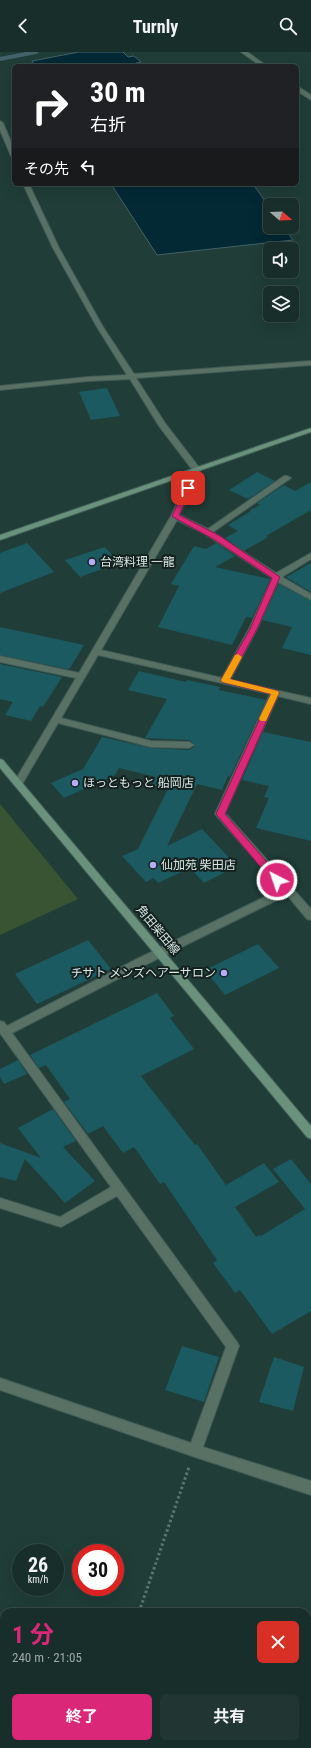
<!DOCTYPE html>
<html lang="ja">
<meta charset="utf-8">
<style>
:root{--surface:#182e2a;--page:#213632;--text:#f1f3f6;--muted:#9fa8a8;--line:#364a47;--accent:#db2777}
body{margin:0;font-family:"Roboto Condensed","Noto Sans JP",sans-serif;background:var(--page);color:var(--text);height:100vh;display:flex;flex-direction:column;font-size:15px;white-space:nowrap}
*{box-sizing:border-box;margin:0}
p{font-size:13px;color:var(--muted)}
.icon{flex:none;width:22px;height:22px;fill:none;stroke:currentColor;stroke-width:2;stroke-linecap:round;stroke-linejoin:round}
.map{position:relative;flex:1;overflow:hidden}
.drawer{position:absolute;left:0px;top:1556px;width:311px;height:140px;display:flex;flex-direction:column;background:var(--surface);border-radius:12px 12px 0 0;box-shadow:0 4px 16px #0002,0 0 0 1px var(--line)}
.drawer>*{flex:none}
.guide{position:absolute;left:12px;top:12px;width:287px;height:122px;border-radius:6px;box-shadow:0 4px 16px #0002,0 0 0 1px var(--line);background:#202124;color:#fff;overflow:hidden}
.needle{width:26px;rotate:109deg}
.controls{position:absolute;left:263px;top:146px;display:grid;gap:8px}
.controls a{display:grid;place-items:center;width:36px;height:36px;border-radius:6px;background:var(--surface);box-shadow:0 4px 16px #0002,0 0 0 1px var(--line);font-size:20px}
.speed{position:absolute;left:12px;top:1492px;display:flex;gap:8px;font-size:20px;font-weight:700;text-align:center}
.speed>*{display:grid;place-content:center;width:52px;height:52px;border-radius:50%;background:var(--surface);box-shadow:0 4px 16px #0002,0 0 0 1px var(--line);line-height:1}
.speed small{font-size:10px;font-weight:400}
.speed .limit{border:6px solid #d22;background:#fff;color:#111}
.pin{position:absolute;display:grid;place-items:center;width:34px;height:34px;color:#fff;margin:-17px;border-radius:8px;box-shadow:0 2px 6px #0006}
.me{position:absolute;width:44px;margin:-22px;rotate:319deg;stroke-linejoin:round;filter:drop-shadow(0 0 3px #0008)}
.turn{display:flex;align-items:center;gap:14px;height:84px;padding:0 12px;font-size:18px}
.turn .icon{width:52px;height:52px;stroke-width:2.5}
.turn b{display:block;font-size:28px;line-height:34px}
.then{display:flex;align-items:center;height:38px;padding:0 12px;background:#0003;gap:8px;font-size:15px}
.round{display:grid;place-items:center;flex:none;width:42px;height:42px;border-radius:6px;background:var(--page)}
.overview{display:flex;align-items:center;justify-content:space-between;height:68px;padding:0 12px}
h1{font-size:24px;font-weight:700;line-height:30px;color:var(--accent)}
.button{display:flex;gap:8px;margin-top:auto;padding:8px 12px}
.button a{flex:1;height:46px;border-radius:6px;background:var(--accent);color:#fff;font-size:16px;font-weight:700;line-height:46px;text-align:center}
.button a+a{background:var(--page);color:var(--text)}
header{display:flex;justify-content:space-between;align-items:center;height:52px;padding:0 12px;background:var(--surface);font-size:18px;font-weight:700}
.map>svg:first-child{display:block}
</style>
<header><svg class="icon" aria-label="back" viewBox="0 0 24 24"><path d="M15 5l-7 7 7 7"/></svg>Turnly<svg class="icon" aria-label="search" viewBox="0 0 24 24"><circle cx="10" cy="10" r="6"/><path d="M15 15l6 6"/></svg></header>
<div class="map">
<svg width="311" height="1696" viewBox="0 0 311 1696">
<rect width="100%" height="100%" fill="#203d38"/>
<polygon fill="#395433" points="0,752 78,847 0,883"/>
<g fill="#032935" stroke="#43626a">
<polygon points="79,0 123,0 128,5 134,4 141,10 136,11 138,14 35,14 32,9"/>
<polygon points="111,132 253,132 270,156 270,175 284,175 293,188 157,203"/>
</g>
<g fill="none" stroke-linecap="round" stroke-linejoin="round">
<polyline stroke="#43626a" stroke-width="4" points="0,7 36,0"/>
</g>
<g fill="#1b5a60">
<polygon points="107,336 120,364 91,368 79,340"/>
<polygon points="257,420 275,429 248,447 229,438"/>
<polygon points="311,430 311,458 266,484 268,485 244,499 225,486 238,479 228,473 251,459 250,458 260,453 257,451 284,433 295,439"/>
<polygon points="27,491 54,520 0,541 0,501"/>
<polygon points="216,491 235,504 215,515 270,527 252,566 246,565 232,593 158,575 179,534 171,532 194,494 206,497"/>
<polygon points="105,495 119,511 80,525 65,508"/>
<polygon points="311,511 311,540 286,525"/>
<polygon points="279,532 311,549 311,603 282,596 292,575 262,568"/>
<polygon points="0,575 47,585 84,593 70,616 67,617 0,603"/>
<polygon points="0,612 62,625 43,655 40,654 31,669 5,663 13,650 0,647"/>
<polygon points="139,619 186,630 187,628 220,635 219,638 266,648 230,725 228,724 222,738 197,732 167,794 202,777 237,814 204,831 190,816 158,831 154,826 146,830 122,804 138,797 168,737 152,733 156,725 119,716 115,723 64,746 51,731 83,717 102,685 151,696 189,698 195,694 189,688 145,686 167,647 128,638"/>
<polygon points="263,680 311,690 311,789 256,776 269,746 264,745 269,734 242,728"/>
<polygon points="88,888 111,917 37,952 15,922"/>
<polygon points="258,892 279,916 225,943 205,918"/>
<polygon points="157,941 174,964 170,966 194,997 141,1024 195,1093 197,1092 226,1133 264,1111 279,1130 235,1155 256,1185 260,1183 261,1184 305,1157 273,1117 291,1107 311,1132 311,1259 272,1282 240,1238 235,1241 213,1211 217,1208 164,1130 160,1132 134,1095 123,1101 103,1074 88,1082 64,1050 70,1047 46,1013 39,1016 30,1003"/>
<polygon points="18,1008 27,1022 4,1032 0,1025 0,1017"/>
<polygon points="53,1057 76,1089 63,1095 95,1129 65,1151 25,1107 16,1129 0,1125 0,1091 41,1106 18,1076"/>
<polygon points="182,1294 219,1305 204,1350 165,1338"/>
<polygon points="274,1305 304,1315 293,1359 259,1350"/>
</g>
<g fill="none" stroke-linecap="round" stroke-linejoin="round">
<defs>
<g id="lane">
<polygon points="241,0 247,0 267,14 261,14"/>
<polygon points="297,34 311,43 311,48 297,39"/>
<polygon points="0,69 3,71 14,97 14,106 11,104 0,78"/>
<polygon points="23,132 29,132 59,196 103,275 134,322 311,309 311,313 136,326 165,371 201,418 197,420 194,420 159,374 130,327 88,329 0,338 0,334 88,325 127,323 97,275 53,196"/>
</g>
<path id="street" d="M 284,424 L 287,424 L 291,426 L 213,480 L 276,521 L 311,501 L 311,507 L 282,525 L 311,542 L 311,548 L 278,530 L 257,577 L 230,628 L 311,646 L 311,652 L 278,644 L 225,761 L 311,857 L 311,868 L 307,867 L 287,843 L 145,913 L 12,981 L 237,1290 L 239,1294 L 203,1395 L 311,1429 L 311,1443 L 195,1405 L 0,1338 L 0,1326 L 191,1391 L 226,1295 L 117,1144 L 61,1175 L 0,1156 L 0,1146 L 60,1165 L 111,1135 L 0,981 L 0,969 L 4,970 L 7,974 L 137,907 L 281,837 L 215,762 L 270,642 L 98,603 L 61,666 L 151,689 L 189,690 L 194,693 L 189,696 L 151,695 L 58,671 L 21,734 L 18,735 L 13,732 L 76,626 L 0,610 L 0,604 L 79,621 L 171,464 L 185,434 L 188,434 L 192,436 L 179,463 L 208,477 ZM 177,468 L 205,482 L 272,526 L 249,577 L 222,626 L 101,598 Z"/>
<g id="secondary">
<polygon points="311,376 311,380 0,488 0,483"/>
<polygon points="0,707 3,708 311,1074 311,1087 307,1085 0,716"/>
</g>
</defs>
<use href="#lane" stroke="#415c57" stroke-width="2"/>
<use href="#street" stroke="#415c57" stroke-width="2"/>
<use href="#secondary" stroke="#415c57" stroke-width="2"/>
<g stroke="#5c7570" stroke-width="3" stroke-dasharray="2.5 2.5" stroke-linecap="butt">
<polyline points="139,1560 189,1415"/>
<polyline points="91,1696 93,1692"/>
</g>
<use href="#lane" fill="#587164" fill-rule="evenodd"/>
<use href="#street" fill="#587164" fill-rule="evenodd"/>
<use href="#secondary" fill="#69917c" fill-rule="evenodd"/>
</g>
<polygon fill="#db2777" stroke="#8e194d" points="188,434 192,436 179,463 220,484 280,525 257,577 230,627 278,639 279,641 225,762 281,826 281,831 274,831 216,762 271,642 222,630 221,628 250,577 272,526 215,488 173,465 172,464 185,436"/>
<polygon fill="#f59e0b" points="238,602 242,605 230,627 278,639 279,641 266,669 261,669 259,667 271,642 222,630 221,628 235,603"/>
<g fill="#b6acf8" stroke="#14211f" stroke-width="1.5">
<circle cx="92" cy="510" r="4"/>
<circle cx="75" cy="731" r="4"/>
<circle cx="153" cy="813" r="4"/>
<circle cx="224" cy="921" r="4"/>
</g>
<g text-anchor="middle" stroke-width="4" stroke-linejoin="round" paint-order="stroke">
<g font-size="12" fill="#d7e7e4" stroke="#14211f" text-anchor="start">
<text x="100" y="514">台湾料理 一龍</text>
<text x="83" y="735">ほっともっと 船岡店</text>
<text x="161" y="817">仙加苑 柴田店</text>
<text x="216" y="925" text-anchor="end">チサト メンズヘアーサロン</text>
</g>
<g font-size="12" fill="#d7e7e4" stroke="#14211f">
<text transform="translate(158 878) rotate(50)" y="4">角田柴田線</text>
</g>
</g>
</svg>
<div class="controls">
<a><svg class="needle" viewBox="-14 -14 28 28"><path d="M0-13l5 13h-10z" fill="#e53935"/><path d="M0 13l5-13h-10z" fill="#9fa8a8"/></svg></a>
<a><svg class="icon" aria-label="sound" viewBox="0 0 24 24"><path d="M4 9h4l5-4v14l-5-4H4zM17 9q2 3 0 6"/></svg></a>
<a><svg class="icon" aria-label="layers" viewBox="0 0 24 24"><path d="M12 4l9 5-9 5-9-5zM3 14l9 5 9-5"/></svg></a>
</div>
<div class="speed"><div>26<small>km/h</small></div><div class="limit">30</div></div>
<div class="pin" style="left:188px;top:436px;background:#d93025"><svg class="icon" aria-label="arrive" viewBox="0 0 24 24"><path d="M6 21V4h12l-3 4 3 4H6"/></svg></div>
<svg class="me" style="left:277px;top:828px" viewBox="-20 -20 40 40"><circle r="17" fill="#db2777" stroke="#fff" stroke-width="3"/><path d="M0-11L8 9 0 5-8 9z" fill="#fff"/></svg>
<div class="guide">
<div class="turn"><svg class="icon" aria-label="right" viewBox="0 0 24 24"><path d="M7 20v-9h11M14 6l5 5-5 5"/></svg><div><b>30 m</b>右折</div></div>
<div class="then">その先<svg class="icon" aria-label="left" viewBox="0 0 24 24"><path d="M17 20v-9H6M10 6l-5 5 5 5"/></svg></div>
</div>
<section class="drawer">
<div class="overview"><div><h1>1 分</h1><p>240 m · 21:05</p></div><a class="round" style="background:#d93025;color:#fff"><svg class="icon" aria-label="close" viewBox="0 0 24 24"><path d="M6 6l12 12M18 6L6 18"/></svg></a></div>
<div class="button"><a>終了</a><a>共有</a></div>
</section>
</div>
